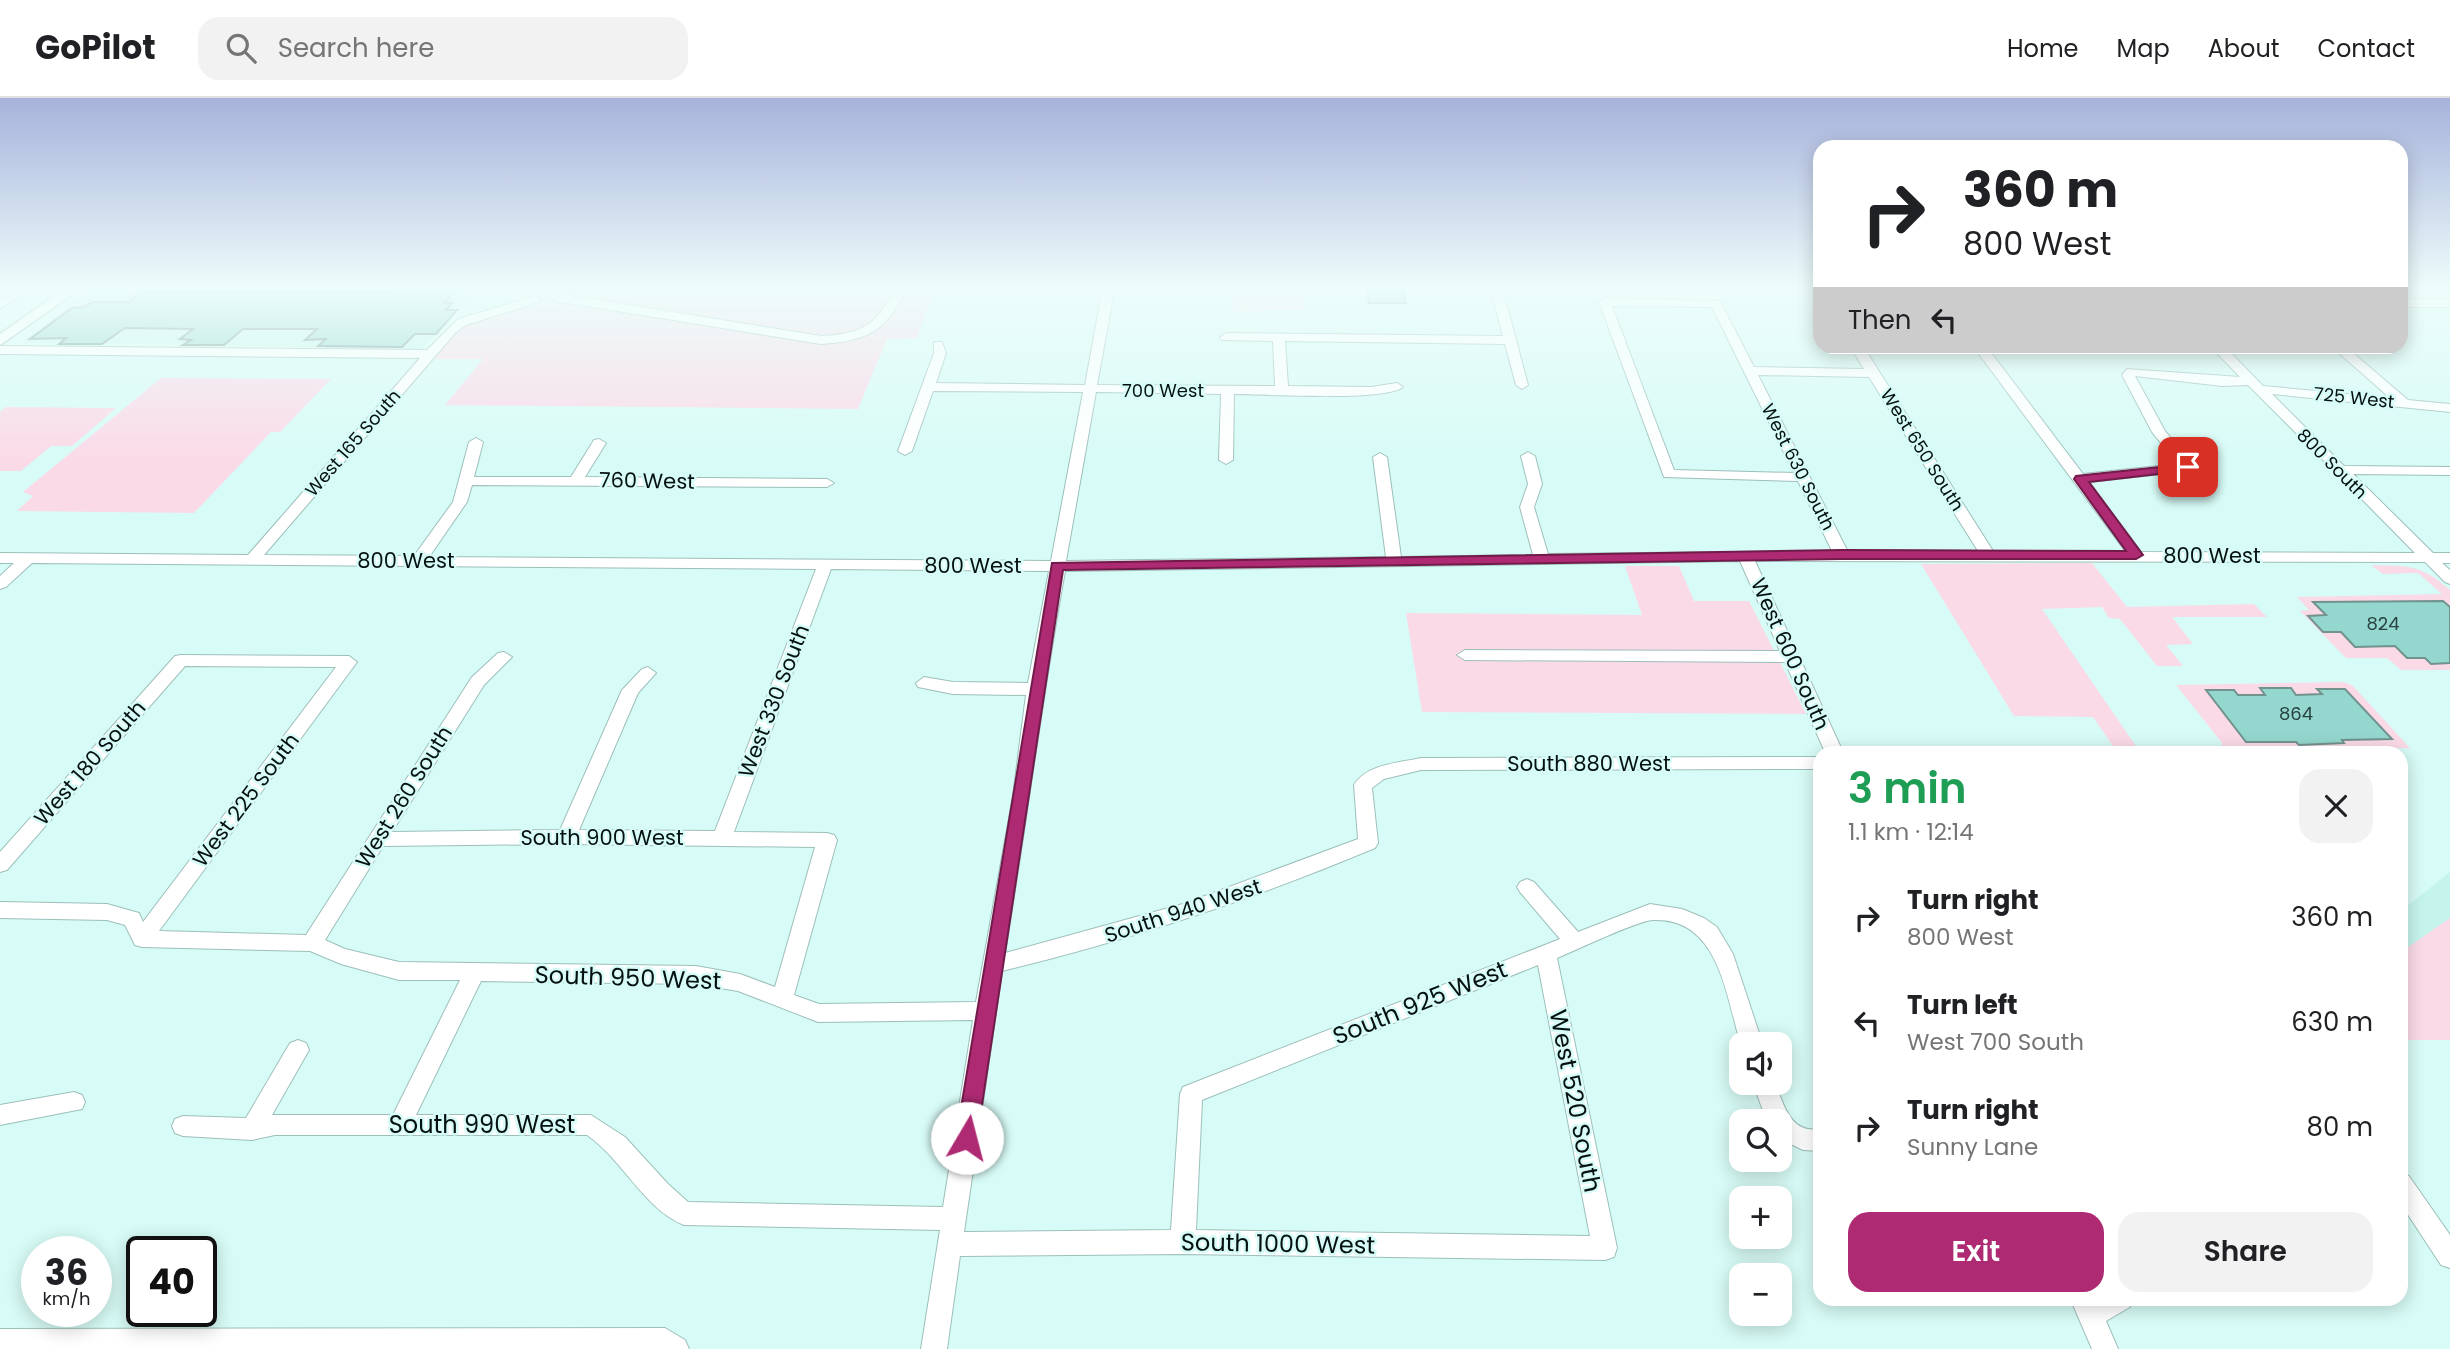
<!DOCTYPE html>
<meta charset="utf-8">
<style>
:root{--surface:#fff;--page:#f2f2f2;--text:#202124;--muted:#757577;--line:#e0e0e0;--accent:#ae2a73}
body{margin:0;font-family:Poppins,sans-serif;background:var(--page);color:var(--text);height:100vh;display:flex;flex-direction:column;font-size:26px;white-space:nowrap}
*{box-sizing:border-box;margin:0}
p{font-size:23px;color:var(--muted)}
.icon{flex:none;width:38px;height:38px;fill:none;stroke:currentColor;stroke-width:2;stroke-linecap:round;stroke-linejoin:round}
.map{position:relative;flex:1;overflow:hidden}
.drawer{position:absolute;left:1813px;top:648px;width:595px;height:560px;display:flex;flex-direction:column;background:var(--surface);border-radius:21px;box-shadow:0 4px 18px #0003}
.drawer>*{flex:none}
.hud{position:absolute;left:1813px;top:42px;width:595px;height:214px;border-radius:21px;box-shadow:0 4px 18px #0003;background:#fff;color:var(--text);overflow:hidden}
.buttons{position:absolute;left:1729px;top:934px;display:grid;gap:14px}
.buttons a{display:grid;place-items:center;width:63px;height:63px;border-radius:14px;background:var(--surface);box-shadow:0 4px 18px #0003;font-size:35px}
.speed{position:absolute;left:21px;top:1138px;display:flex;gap:14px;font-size:35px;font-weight:700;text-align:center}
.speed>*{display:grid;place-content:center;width:91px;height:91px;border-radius:50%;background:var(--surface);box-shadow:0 4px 18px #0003;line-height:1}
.speed small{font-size:18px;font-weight:400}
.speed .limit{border:4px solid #111;border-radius:10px;background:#fff;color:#111}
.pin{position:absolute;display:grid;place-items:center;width:60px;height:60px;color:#fff;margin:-30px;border-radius:14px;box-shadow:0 4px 10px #0006}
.me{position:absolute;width:77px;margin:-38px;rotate:8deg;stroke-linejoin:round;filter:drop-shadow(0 0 5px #0008)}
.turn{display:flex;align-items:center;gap:24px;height:147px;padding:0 35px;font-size:32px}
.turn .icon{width:91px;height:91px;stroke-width:2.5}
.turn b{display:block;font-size:49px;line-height:60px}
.then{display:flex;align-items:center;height:66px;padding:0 35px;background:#0003;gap:14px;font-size:26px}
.round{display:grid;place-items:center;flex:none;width:74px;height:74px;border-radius:21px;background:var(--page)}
.headline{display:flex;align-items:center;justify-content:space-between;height:119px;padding:0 35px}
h1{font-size:42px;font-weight:600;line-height:52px;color:#1e9e55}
.cta{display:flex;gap:14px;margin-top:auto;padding:14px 35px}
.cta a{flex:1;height:80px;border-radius:21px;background:var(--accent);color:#fff;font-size:28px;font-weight:600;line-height:80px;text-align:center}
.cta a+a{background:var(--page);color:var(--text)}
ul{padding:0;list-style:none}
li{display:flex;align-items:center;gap:21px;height:105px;padding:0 35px}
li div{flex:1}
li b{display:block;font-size:26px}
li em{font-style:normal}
header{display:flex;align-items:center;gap:42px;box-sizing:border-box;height:98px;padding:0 35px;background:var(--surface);border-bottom:2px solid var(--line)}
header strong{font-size:33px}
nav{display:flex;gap:38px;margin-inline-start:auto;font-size:24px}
.search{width:490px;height:63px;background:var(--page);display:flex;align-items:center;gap:18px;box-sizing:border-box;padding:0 24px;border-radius:21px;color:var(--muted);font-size:26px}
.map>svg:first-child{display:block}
</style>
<header>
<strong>GoPilot</strong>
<div class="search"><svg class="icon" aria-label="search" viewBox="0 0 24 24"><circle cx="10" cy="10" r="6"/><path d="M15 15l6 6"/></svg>Search here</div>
<nav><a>Home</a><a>Map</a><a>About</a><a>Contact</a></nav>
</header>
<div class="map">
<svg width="2450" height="1251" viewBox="0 0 2450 1251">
<rect width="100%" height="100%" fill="#d7fbf6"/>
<g fill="#c5f4ec">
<polygon points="96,189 477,189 422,251 21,244"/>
<polygon points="2450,774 2450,901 2401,838 2401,813"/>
</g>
<g fill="#fbdae8">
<path d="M 556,189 L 974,189 L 973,194 L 933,194 L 917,240 L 887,241 L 858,311 L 445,307 L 483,261 L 434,261 C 442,251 451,235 463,228 C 493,210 533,214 563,197 Z"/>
<polygon points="1233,189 1304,189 1305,212 1232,213"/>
<polygon points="161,280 331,281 280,334 271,334 194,415 17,413 33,398 23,394"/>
<polygon points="6,309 116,310 72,348 51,348 21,373 0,373 0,314"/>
<polygon points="2092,465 2127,509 2254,506 2267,519 2172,519 2193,546 2166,547 2183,568 2157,568 2120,521 2109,520 2102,509 2042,511 2140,654 2117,654 2093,619 2014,618 1921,466"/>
<path d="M 2371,467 C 2408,468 2421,466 2450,492 L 2450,572 L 2401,572 L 2387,560 L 2346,560 L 2300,513 L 2309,512 L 2297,499 L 2442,496 L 2418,475 L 2383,476 Z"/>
<polygon points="1625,468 1679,468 1694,503 1749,503 1806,616 1422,614 1406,515 1642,517"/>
<polygon points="2344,584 2353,588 2410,650 2215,654 2212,650 2221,650 2222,645 2176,587"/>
<polygon points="2450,820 2450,942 2401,942 2401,854"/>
</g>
<g fill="#94d7ce" stroke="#71938e" stroke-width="2">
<polygon points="397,189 459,189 444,205 452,205 446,212 457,212 436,236 415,236 402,249 318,248 326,241 305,242 317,231 243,231 224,247 183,247 191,242 180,241 193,231 125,230 102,246 59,246 66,240 30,241 72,210 84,209 93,204 129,204 139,194 391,194"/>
<polygon points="1367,189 1403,189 1406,205 1369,205"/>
<polygon points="2443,503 2450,509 2450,565 2431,566 2425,560 2407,560 2395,548 2355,549 2341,534 2323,534 2308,518 2326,517 2313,504"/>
<polygon points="2260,590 2291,590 2296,597 2322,596 2317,591 2345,591 2392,641 2342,642 2344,645 2299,647 2296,644 2246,644 2206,592 2234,592 2238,597 2265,597"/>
</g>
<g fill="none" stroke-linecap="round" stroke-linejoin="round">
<defs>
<g id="minor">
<polygon points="18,189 32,189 0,211 0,202"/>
<path d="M 895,189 L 907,189 C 887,233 868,243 821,246 L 555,203 L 549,199 L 555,195 L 821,238 C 862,236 878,227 895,189 Z"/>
<path d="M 1103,189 L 1115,189 L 1097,287 L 1275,288 L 1273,243 L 1222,242 L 1220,239 L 1226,235 L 1503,238 L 1490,189 L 1502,189 L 1528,287 L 1522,291 L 1516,287 L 1505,246 L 1285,243 L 1288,288 L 1371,289 L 1397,285 L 1403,289 C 1385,304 1264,296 1234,296 L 1233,362 L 1226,366 L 1219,362 L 1221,296 L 1096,294 L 1066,463 L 1386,459 L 1373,359 L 1380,355 L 1387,359 L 1401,459 L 1533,457 L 1520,409 L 1528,386 L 1521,358 L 1528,354 L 1535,358 L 1542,386 L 1534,409 L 1548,456 L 1832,453 L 1798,383 L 1664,379 L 1599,204 L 1605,200 L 1720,203 L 1754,269 L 1864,271 L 1850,248 L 1863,248 L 1993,453 L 2126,454 L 1973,248 L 1986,248 L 2083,376 L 2178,366 L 2152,334 L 2122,277 L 2127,271 L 2240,279 L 2210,248 L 2224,248 L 2263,288 L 2390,300 L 2331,248 L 2345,248 L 2408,302 L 2450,306 L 2450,314 L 2272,296 L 2344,368 L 2450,369 L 2450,377 L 2353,376 L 2433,455 L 2450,455 L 2450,465 L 2442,465 L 2450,472 L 2450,486 L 2445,484 L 2425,464 L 1755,463 L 1843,654 L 1825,654 L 1785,564 L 1465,562 L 1457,557 L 1465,552 L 1780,553 L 1740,463 L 1065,473 C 1042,600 1026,728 1005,855 L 1183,806 L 1358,741 L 1354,687 C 1366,666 1399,665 1421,660 L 1820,659 L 1820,671 L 1421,672 L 1384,681 L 1372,690 L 1378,745 L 1375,750 C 1254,801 1130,842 1002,873 L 964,1134 L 1171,1132 L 1180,996 L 1183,989 L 1560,841 L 1520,794 L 1517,789 L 1520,784 L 1527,781 L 1534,784 L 1578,834 L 1650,806 L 1682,811 L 1704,820 L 1717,829 L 1733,856 L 1763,947 L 1741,947 C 1726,900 1720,819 1653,822 C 1636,823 1577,852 1557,860 L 1617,1150 L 1614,1159 L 1605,1162 L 1183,1156 L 960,1158 L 947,1251 L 921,1251 L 940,1132 L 684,1127 C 644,1111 623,1062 587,1037 L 275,1037 L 252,1042 L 183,1038 L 175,1035 L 172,1028 L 175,1021 L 183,1018 L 246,1020 L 290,945 L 298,942 L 306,945 L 309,952 L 272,1017 L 393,1017 L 460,882 L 399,882 L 341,866 L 310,853 L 142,849 L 135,847 L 125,827 L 107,822 L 0,820 L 0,804 L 107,806 L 139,815 L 143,824 L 336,569 L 185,568 L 7,772 L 0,774 L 0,754 L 175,558 L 181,557 L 349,558 L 357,564 L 159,833 L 306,837 L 472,579 L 498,555 L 504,554 L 512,559 L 484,587 L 392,734 L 560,732 L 622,592 L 642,571 L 648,569 L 656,575 L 638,595 L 579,732 L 715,733 L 816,471 L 32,465 L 6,489 L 0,491 L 0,478 L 14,465 L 0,465 L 0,455 L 248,457 L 420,260 L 0,256 L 0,248 L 427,252 L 458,221 L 535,198 L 539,200 L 539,204 L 466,227 L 456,234 L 264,457 L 414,458 L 453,404 L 469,344 L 476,340 L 483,344 L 474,379 L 571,379 L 594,342 L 599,341 L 606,345 L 585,379 L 827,381 L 834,385 L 827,389 L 472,387 L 467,404 L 429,459 L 1051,463 L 1083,294 L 933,293 L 912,353 L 905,357 L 898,353 L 934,255 L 934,244 L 942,244 L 946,255 L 936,285 L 1085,287 ZM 1612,208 L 1712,209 L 1794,375 L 1674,372 ZM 1758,277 L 1869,279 L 1978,453 L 1847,452 ZM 2135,278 L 2222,288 L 2248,287 L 2331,370 L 2332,375 L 2337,376 L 2415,455 L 2141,454 L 2089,384 L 2188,373 L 2195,369 L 2165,333 ZM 831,471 L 1049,473 L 1028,585 L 953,584 L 924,579 L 916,585 L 918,589 L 953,596 L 1026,597 L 1013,698 L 976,904 L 819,906 L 794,897 L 837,742 L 834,737 L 827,735 L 734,734 ZM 566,746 L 815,749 L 775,889 L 740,876 L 696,868 L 399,864 L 345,851 L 325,842 L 383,748 ZM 1538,867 L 1590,1138 L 1196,1132 L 1202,1002 ZM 481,883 L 696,886 L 738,893 L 818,924 L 973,922 L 943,1109 L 688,1104 L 668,1086 L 625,1039 L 591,1017 L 416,1017 Z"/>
<polygon points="1812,189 1820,189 1820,195 1816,194"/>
<rect x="2401" y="201" width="49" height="8"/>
<path d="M 1753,985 L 1775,985 C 1784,1007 1790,1036 1820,1031 L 1820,1053 L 1803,1052 L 1780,1041 L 1780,1024 L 1767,1024 Z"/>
<polygon points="74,994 82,997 85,1004 82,1011 0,1027 0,1007"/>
<polygon points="2401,1075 2409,1078 2450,1137 2450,1170 2441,1167 2401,1106"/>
<polygon points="2070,1200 2133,1200 2130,1209 2106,1223 2118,1251 2092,1251"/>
<polygon points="665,1230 685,1242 689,1251 0,1251 0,1231"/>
</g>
<polygon id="major" points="67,189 83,189 0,247 0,236"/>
</defs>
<use href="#minor" stroke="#9cbfba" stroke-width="2"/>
<use href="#major" stroke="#9cbfba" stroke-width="3"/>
<use href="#minor" fill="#fff" fill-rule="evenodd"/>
<use href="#major" fill="#fff" fill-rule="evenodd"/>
</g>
<linearGradient id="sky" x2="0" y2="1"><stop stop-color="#a7b2db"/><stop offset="0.52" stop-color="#edfdfb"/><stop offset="1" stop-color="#edfdfb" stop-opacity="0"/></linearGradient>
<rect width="2450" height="364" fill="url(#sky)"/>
<polygon fill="#ae2a73" stroke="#711b4b" stroke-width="2" points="2188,366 2193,367 2193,372 2089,384 2143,457 2136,461 1842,461 1063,472 977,1040 974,1046 967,1049 959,1046 956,1040 1052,465 1842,452 2126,453 2074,381 2076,378"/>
<g text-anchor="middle" stroke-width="5" stroke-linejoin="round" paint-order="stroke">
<g font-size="18" fill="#051110" stroke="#d7fbf6">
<text x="1163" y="299">700 West</text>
<text transform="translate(2354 300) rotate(6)" y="6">725 West</text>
<text transform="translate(353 345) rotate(-49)" y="6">West 165 South</text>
<text transform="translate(1922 352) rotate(58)" y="6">West 650 South</text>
<text transform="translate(2332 366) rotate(45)" y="6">800 South</text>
<text transform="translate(1798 369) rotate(63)" y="6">West 630 South</text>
</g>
<g font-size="18" fill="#294240">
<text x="2383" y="532">824</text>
<text x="2296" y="622">864</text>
</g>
<g font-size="21" fill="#051110" stroke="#d7fbf6">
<text transform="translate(647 383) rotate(1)" y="7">760 West</text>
<text x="2212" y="465">800 West</text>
<text x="406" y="470">800 West</text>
<text x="973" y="475">800 West</text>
<text transform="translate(1790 556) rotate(66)" y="7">West 600 South</text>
<text transform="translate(774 603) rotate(-69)" y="7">West 330 South</text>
<text transform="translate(90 665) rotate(-49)" y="7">West 180 South</text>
<text x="1589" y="673">South 880 West</text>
<text transform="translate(404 699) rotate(-58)" y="7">West 260 South</text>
<text transform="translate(246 702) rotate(-53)" y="7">West 225 South</text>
<text x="602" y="747">South 900 West</text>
<text transform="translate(1183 813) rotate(-18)" y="7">South 940 West</text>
</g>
<g font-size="24" fill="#051110" stroke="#d7fbf6">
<text transform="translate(628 880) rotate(2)" y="8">South 950 West</text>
<text transform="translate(1420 905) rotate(-22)" y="8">South 925 West</text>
<text transform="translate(1575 1003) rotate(79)" y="8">West 520 South</text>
<text x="482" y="1035">South 990 West</text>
<text transform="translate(1278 1146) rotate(1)" y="8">South 1000 West</text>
</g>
</g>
</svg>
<div class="buttons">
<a><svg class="icon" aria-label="sound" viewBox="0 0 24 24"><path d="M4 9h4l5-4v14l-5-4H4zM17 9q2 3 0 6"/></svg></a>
<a><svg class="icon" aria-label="search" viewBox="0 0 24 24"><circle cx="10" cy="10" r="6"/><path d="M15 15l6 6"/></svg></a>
<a>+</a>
<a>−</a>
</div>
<div class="speed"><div>36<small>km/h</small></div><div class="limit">40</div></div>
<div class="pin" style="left:2188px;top:369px;background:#d93025"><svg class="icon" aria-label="arrive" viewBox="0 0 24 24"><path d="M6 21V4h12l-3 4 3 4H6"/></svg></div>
<svg class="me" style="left:967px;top:1040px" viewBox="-20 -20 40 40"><circle r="19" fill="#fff"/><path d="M0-13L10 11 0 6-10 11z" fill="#ae2a73"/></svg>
<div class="hud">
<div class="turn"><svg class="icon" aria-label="right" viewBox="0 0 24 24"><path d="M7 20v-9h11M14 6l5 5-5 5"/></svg><div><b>360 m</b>800 West</div></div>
<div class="then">Then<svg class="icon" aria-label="left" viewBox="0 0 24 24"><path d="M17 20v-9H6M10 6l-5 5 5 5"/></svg></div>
</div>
<section class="drawer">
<div class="headline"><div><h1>3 min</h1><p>1.1 km · 12:14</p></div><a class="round"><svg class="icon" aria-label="close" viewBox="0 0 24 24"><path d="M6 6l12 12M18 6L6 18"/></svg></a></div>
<ul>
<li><svg class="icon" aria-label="right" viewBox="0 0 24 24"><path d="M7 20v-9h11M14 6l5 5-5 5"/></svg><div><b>Turn right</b><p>800 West</p></div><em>360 m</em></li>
<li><svg class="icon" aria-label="left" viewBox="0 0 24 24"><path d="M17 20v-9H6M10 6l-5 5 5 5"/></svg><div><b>Turn left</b><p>West 700 South</p></div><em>630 m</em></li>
<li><svg class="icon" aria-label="right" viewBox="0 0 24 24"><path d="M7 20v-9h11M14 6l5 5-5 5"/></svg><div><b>Turn right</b><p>Sunny Lane</p></div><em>80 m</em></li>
</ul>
<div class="cta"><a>Exit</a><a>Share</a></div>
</section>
</div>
